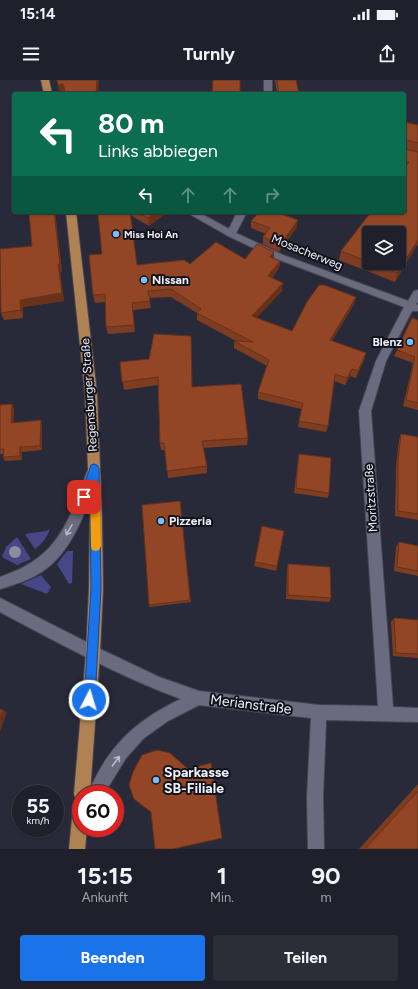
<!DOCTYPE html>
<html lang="de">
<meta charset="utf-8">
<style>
:root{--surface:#1f202b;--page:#2c2d37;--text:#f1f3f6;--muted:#a1a3a9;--line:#3c3e47;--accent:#1a73e8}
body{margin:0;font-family:Figtree,sans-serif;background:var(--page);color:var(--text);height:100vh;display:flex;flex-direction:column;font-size:15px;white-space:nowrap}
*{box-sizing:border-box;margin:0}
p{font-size:13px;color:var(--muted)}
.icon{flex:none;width:22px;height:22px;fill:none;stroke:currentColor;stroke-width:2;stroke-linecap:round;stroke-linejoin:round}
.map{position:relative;height:769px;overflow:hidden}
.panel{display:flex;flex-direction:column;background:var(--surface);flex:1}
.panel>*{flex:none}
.top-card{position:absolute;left:12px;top:12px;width:394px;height:122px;border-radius:4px;box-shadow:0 1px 3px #0004,0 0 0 1px var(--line);background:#0b6e4f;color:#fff;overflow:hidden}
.tools{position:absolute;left:362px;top:146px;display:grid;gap:8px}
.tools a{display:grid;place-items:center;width:44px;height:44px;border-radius:4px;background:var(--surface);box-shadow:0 1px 3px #0004,0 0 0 1px var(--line);font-size:20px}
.speed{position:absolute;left:12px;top:705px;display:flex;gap:8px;font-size:20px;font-weight:700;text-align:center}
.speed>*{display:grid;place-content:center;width:52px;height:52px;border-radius:50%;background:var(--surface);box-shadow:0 1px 3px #0004,0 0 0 1px var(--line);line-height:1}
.speed small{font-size:10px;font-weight:400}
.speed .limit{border:6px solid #d22;background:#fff;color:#111}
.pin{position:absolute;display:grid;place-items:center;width:34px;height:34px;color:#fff;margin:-17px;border-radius:8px;box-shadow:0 2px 6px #0006}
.me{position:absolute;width:44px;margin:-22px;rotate:5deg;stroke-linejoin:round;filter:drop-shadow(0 0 3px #0008)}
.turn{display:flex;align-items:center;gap:14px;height:84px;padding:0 20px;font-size:18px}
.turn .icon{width:52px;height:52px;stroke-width:2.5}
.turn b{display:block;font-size:28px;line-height:34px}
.lanes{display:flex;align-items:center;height:38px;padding:0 20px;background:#0003;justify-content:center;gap:20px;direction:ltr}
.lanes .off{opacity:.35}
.eta{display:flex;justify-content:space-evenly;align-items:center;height:68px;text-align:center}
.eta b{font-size:24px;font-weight:700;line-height:28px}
.action{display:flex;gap:8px;margin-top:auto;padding:8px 20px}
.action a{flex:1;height:46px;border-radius:4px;background:var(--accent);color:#fff;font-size:16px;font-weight:700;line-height:46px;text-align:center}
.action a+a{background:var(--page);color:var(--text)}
.status{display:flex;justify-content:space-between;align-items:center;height:28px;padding:0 20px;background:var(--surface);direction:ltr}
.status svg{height:11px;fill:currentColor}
header{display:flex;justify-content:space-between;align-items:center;height:52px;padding:0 20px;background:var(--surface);font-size:18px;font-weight:700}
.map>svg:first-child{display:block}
</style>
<div class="status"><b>15:14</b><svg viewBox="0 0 49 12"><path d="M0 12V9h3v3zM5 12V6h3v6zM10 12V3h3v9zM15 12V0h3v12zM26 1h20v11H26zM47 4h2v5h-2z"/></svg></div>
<header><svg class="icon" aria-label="menu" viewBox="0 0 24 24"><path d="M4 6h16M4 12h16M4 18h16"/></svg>Turnly<svg class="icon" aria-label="share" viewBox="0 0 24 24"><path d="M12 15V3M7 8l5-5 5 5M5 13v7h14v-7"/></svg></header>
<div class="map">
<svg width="418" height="769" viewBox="0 0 418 769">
<rect width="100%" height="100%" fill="#292a39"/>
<g fill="#474687">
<path d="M 50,449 C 47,457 42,464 35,469 L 25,454 L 46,451 Z"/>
<polygon points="17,457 31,479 17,485 2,477 6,467"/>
<polygon points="67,471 73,471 72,503 69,504 57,484"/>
<polygon points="41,495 51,507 47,514 21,504"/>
</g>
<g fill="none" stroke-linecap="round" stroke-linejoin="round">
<defs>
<g id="minor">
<rect x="264" y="0" width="8" height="14"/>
<path d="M 186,132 L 198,132 L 229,149 L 237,132 L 247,132 L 236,153 L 283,175 L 408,221 L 414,211 L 418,210 L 418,222 L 416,224 L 418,225 L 418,231 L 412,231 L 386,281 L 371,331 L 393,627 L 418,628 L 418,642 L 326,640 L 323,717 L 324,769 L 308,769 L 307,717 L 311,638 L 199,625 L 168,641 L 144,658 L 126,678 L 104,714 L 88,714 C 107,667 136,640 181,619 C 118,596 59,563 0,532 L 0,518 L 98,568 L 159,597 L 199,611 L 319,625 L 378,626 L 359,331 L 376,281 L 404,227 L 277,179 L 228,156 Z"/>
<path d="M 94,384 L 98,385 L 100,389 C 88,425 74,472 40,493 C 28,501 13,505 0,509 L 0,497 C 45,482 61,460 78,417 C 82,406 85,395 90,385 Z"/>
</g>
<g id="major">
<polygon points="41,0 49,0 52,14 44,14"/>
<polygon points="66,132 76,132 97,313 102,438 103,509 100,573 90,714 81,714 81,748 87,748 85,769 69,769 73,729 75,723 81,721 76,720 74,714 86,573 89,509 90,438 85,313"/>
</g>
</defs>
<use href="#minor" stroke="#464754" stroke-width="2"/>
<use href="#major" stroke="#464754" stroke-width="2"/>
<use href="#minor" fill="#6a6b7e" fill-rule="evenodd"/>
<use href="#major" fill="#b08152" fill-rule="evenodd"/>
</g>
<circle fill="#8c8ea0" cx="15" cy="472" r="6"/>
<g fill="#7e3c20" fill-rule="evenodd">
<polygon points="275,0 296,0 299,14 277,14"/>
<path d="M 404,42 L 418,45 L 418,166 L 417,165 L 395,202 L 339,180 L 341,171 L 371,132 L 404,132 ZM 369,153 L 399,153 L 399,183 L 369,183 Z"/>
<polygon points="29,132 55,132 62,192 60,192 64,221 23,227 23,238 4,240 1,233 32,166"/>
<polygon points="116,132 165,132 165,134 149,146 130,135 137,185 190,184 245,179 274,172 274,178 280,181 279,188 272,198 282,211 256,238 292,251 354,224 332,261 366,273 364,280 356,298 350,296 345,305 334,301 328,346 326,352 298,347 301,329 258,319 258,312 267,286 234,268 234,261 236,261 197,240 197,233 171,217 149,218 151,228 133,230 135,252 108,254 106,247 106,222 95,223 93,215 102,174 116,133"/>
<polygon points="283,134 297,147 279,172 263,164 263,157 266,154 251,148 251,141"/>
<polygon points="418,240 418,330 403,326 413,283 394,276 397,270"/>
<polygon points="120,282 192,307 248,358 247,365 203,368 207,386 207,393 168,398 165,370 161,370 160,363 158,305 124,310"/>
<polygon points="12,324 14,329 13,343 42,345 42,370 22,372 22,380 5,381 3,377 3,374 0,374 0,325"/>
<polygon points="401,354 418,357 418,440 395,436 396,386 399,360"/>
<polygon points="299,374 329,413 328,418 294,413 298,379"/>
<polygon points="180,421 191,522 150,527 149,525"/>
<polygon points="262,446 284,451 276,491 254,486"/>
<polygon points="399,462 418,466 418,496 394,491 396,467"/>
<polygon points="288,484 331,518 329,522 286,519 287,489"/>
<polygon points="394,538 418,540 418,578 393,576 391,542"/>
<polygon points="418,704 418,769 359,769"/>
</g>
<g fill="#67311a">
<polygon points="97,0 99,0 98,14 96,14"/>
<polygon points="63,4 65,13 59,13 58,5"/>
<polygon points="54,132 55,132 62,192 60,192 64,221 23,227 23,238 21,230 20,220 58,184"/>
<polygon points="157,132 165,132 165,134 149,146 148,138"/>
<polygon points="298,140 297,147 279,172 280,165"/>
<polygon points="418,160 417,165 395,202 397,193"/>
<polygon points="274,172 274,179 270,177"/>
<polygon points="280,181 279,188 268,204 268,196"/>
<polygon points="283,203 282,211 251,244 252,236"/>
<polygon points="356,217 354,224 328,267 330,260"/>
<polygon points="366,273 364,280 356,298 358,291"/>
<polygon points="352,289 350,296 345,305 347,298"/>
<polygon points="12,324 14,329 13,348 11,343"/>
<polygon points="41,340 42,345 42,370 40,366"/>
<polygon points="20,367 22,372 22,380 20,376"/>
<polygon points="3,630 7,632 0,652 0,639"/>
</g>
<g fill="#934625" stroke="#67311a">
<polygon points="57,0 97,0 96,14 66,14 63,4 58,5"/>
<polygon points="213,0 240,0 240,14 212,14"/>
<polygon points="277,0 296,0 299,14 279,14"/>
<polygon points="404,42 418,45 418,63 407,60 405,62 405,69 418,72 418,160 397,193 371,183 399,183 399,153 369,153 369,182 341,171 371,132 404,132 404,89 409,82 404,81"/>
<polygon points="29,132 54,132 60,184 58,184 62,213 20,220 21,230 1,233 0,169 32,166"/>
<polygon points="116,132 130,132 137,185 184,180 190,184 216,162 245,179 257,164 274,172 270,177 280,181 268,196 283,203 252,236 292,251 307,222 319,205 324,205 356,217 330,260 366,273 358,291 352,289 347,298 335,294 328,346 299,341 303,323 258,312 269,280 234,261 253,262 197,233 201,229 171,209 148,211 150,221 132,223 134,245 106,247 105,214 93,215 89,175 102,174 98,134 116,133"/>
<polygon points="137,132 157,132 148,138"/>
<polygon points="259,132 282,132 281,134 298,140 280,165 263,157 270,148 251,141"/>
<polygon points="412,238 418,240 418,323 406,320 415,277 397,270"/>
<polygon points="154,254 191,256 192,307 241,304 248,358 202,361 207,386 167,391 164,363 160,363 158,297 122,302 120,282 149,279"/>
<polygon points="12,324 11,343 41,340 40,366 20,367 20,376 3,377 4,369 0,369 0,325"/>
<polygon points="401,354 418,357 418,434 398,431 398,380"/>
<polygon points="299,374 331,378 329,413 296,408"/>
<polygon points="180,421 190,520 149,525 142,425"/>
<polygon points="262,446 284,451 277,486 255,482"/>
<polygon points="399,462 418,466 418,491 397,487"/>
<polygon points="288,484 330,487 331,518 288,515"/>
<polygon points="394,538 418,540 418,574 396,573"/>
<polygon points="0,629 3,630 0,639"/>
<polygon points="157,670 170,673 188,689 211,683 222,758 173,769 155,769 151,732 134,719 129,705 133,692 142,675"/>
<polygon points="418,711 418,769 365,769"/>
</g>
<defs><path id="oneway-shaft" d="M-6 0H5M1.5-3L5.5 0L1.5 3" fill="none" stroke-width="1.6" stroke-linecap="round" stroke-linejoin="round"/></defs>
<g stroke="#b9bac8">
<use href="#oneway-shaft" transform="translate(69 450) rotate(120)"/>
<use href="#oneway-shaft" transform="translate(116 681) rotate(-53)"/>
</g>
<polygon fill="#1a73e8" stroke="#114b97" points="94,384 97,385 99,388 101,508 95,620 93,624 89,626 85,624 84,620 91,508 90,414 88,420 84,421 81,420 80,417 90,388 91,385"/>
<polygon fill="#f59e0b" points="95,410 98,411 100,414 101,466 99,470 96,471 92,470 91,466 90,414 92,411"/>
<g fill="#7abef8" stroke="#12131a" stroke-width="1.5">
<circle cx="116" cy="154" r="4"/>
<circle cx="144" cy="200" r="4"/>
<circle cx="410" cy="262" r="4"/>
<circle cx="161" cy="441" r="4"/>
<circle cx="156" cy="700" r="4"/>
</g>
<g text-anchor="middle" stroke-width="4" stroke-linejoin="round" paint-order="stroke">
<g font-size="10" font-weight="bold" fill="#eeeffa" stroke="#12131a" text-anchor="start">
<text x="124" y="158">Miss Hoi An</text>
</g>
<g font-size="12" fill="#eeeffa" stroke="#12131a">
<text transform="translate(307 172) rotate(22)" y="4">Mosacherweg</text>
<text transform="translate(89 315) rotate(-94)" y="4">Regensburger Straße</text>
<text transform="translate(371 418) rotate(-94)" y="4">Moritzstraße</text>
</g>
<g font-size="12" font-weight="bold" fill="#eeeffa" stroke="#12131a" text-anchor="start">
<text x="152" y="204">Nissan</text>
<text x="402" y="266" text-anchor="end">Blenz</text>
<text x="169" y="445">Pizzeria</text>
</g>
<g font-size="14" fill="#eeeffa" stroke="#12131a">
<text transform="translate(251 624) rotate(7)" y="5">Merianstraße</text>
</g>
<g font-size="14" font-weight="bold" fill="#eeeffa" stroke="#12131a" text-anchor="start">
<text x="164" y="697">Sparkasse<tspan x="164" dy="16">SB-Filiale</tspan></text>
</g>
</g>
</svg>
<div class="tools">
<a><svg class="icon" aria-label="layers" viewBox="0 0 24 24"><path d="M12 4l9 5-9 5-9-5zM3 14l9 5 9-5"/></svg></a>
</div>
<div class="speed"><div>55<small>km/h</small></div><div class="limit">60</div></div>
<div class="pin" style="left:84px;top:417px;background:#d93025"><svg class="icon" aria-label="arrive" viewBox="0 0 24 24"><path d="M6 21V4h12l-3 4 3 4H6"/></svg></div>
<svg class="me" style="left:89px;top:620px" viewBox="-20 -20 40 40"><circle r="17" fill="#1a73e8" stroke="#fff" stroke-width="3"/><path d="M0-11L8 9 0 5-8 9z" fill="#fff"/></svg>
<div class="top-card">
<div class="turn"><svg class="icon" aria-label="left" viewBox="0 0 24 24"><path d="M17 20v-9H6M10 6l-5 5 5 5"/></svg><div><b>80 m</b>Links abbiegen</div></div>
<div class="lanes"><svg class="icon" aria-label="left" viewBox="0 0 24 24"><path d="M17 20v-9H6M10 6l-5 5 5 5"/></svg><svg class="icon off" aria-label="ahead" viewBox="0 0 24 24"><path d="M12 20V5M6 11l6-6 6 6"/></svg><svg class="icon off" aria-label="ahead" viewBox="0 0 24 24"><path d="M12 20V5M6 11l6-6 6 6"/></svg><svg class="icon off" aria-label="right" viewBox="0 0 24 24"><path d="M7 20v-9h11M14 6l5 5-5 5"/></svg></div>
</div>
</div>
<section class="panel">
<div class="eta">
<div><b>15:15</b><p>Ankunft</p></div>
<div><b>1</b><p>Min.</p></div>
<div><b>90</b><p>m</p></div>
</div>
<div class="action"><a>Beenden</a><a>Teilen</a></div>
</section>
